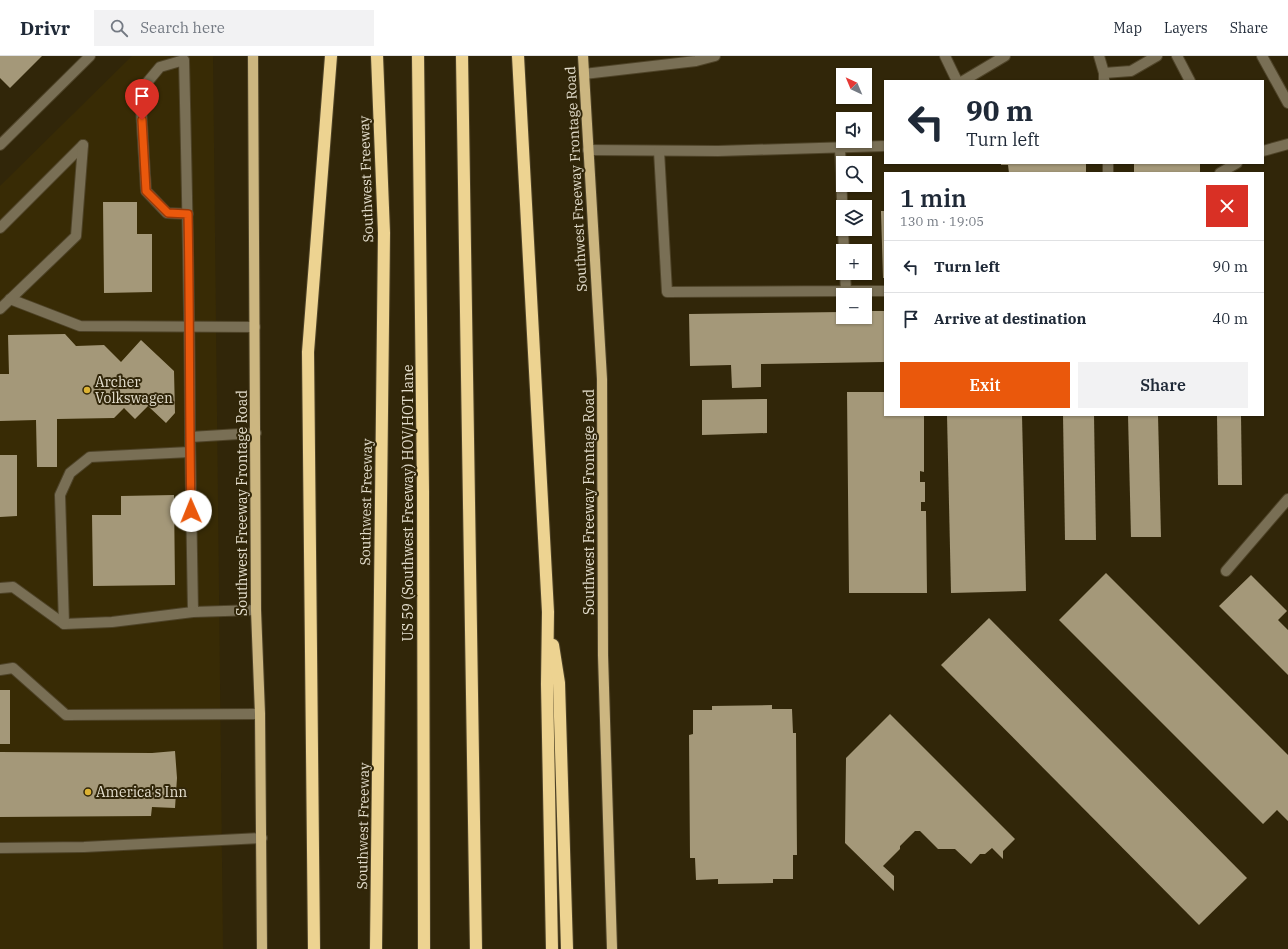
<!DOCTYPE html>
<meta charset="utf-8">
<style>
:root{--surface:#fff;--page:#f2f2f3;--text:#1f2937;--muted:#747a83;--line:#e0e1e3;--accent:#ea580c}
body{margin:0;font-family:"IBM Plex Serif",serif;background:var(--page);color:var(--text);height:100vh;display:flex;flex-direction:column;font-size:15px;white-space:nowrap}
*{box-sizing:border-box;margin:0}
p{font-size:13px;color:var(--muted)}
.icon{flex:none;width:22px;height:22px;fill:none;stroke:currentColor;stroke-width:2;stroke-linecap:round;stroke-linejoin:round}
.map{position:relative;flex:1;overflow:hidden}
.panel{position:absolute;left:884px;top:116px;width:380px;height:244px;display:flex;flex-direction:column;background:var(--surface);border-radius:0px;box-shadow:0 1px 3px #0004}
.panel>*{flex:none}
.guide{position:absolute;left:884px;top:24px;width:380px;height:84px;border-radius:0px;box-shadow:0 1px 3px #0004;background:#fff;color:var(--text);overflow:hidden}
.needle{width:26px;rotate:316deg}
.fabs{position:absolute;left:836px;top:12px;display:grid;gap:8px}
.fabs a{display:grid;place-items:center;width:36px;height:36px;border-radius:0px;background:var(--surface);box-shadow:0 1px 3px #0004;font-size:20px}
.pin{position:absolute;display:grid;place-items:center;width:34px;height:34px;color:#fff;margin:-41px -17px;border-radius:50% 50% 50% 0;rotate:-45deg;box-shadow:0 0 4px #0007}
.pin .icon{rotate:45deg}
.me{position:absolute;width:44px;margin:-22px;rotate:359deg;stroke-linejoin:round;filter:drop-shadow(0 0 3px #0008)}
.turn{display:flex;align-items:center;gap:14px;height:84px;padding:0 16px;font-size:18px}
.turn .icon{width:52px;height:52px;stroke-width:2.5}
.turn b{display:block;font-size:28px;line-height:34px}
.round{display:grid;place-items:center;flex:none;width:42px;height:42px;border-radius:0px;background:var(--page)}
.head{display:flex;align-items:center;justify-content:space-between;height:68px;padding:0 16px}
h1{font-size:24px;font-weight:600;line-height:30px}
.primary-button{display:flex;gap:8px;margin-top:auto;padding:8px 16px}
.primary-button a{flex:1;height:46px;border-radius:0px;background:var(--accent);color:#fff;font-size:16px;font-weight:600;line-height:46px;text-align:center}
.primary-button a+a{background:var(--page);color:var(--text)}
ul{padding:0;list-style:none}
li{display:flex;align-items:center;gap:12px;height:52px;padding:0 16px;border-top:1px solid var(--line)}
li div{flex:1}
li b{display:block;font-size:15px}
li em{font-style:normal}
header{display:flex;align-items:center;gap:24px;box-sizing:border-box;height:56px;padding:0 20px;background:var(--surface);border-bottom:1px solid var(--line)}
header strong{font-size:19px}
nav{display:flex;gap:22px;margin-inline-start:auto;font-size:14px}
.search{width:280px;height:36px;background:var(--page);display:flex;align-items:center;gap:10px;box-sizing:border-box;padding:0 14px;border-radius:0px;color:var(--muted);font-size:15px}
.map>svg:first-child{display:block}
</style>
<header>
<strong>Drivr</strong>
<div class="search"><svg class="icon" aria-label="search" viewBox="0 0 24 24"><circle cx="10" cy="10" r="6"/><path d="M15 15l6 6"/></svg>Search here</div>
<nav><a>Map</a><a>Layers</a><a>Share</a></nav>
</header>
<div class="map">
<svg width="1288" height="893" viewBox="0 0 1288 893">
<rect width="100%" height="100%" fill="#312609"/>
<polygon fill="#382b05" points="132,0 213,0 223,893 0,893 0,130"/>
<g fill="#a49879">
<polygon points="0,0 42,0 10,32 0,22"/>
<polygon points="1001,107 1086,107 1086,117 1009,117 1008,109 1001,109"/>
<rect x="1134" y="107" width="66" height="10"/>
<polygon points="103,146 137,146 137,178 152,178 152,236 104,237"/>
<polygon points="881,155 885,155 885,222 883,222"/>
<polygon points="865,255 885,255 885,306 761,308 761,331 732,332 731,309 690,310 689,258 843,256 843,261 865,261"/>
<polygon points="65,278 76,290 104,289 121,306 141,284 174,315 175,357 166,367 148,350 135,363 124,352 114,362 57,363 57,411 37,411 36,364 0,365 0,318 9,318 8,279"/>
<polygon points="847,336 885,336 885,359 924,359 924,416 920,415 920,426 925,426 925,446 921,446 921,455 926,455 927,537 849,537"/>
<polygon points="767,343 767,377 702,379 702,344"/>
<polygon points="947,359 1022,359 1026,535 951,537"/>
<polygon points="1063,359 1094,359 1096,484 1065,484"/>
<polygon points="1128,359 1158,359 1161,481 1131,481"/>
<polygon points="1217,359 1241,359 1242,429 1218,429"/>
<polygon points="0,399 17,399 17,460 0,461"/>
<polygon points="174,439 175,529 93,530 92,459 121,459 121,440"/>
<polygon points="1106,517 1288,699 1288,765 1277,754 1263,768 1059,564"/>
<polygon points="1251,519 1287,555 1278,564 1288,574 1288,619 1219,550"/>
<polygon points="989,562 1247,822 1199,869 941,609"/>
<rect x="0" y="634" width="10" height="54"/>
<polygon points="772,649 772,653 792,653 793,677 796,677 797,799 793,799 793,823 773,823 773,827 718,828 718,823 696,824 695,802 690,802 689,679 693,678 693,654 712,654 712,650"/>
<polygon points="890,658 1015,783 1003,795 1003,803 992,792 985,798 980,798 971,808 955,793 938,793 920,775 915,775 900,790 900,793 883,810 894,820 894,835 845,787 846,702"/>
<polygon points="175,695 177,722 175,752 152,751 151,760 0,761 0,696 152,697"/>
</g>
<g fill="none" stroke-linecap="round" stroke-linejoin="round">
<defs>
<g id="minor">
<polyline points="945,0 957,25"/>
<polyline points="1099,0 1104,17"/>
<polyline points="1177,0 1190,25"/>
<polyline points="1262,0 1288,47"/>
<polyline points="584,18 696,5 715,0"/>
<polyline points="963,25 1005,0"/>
<polyline points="1104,25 1104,17 1131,15 1157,0"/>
<polyline points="0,89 90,0"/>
<polyline points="840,92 843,170"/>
<polyline points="588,94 718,95 885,90"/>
<polyline points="659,95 667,236 846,235 845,217"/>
<polyline points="1263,95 1288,88"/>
<polyline points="1108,107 1108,117"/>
<polyline points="1220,117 1237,107"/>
<path d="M 188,158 L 167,157 L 146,135 L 140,35 L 160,11 L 184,4 C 187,130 190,255 190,381"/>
<polyline points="0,172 83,89"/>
<polyline points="843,173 844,195"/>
<polyline points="846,235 885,235"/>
<polyline points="10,243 80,270 255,271"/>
<polyline points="0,253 76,180 83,89"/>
<polyline points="256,377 190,381 193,556 256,554"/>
<polyline points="1226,515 1288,443"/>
<polyline points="0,532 13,531 64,568 112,566 193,556"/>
<polyline points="64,568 60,439 70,417 90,401 190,396"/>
<polyline points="0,614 13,612 66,659 260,658"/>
<polyline points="0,792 84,791 262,782"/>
</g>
<g id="major">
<polyline points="253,0 256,554 260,658 262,893"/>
<polyline points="583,0 602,323 603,599 612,893"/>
</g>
<g id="highway">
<polyline points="418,0 423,435 424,893"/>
<polyline points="462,0 476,893"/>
<polyline points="518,0 548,556 547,628 552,893"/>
<polyline points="553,589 559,627 567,893"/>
<polyline points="314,893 308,296 331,0"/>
<polyline points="376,893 384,177 377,0"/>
</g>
</defs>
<use href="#minor" stroke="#4e4328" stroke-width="12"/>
<use href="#major" stroke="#4e4328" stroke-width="12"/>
<use href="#highway" stroke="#4e4328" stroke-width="14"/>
<use href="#minor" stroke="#796f55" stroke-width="10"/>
<use href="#major" stroke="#ccb680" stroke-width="10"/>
<use href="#highway" stroke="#edd391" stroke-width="12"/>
</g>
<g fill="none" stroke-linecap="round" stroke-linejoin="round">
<defs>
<path id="route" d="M 142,64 L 146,135 L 168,157 L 188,158 C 190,257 189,356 191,455"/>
</defs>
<use href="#route" stroke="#983908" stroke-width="10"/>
<use href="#route" stroke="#ea580c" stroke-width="7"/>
</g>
<g fill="#dcb233" stroke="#312609" stroke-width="1.5">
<circle cx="87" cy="334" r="4"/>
<circle cx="88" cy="736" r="4"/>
</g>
<g text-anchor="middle" stroke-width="4" stroke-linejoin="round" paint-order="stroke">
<g font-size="14" fill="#e4decd" stroke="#312609">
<text transform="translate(366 123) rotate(-92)" y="5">Southwest Freeway</text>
<text transform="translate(576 123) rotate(-93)" y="5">Southwest Freeway Frontage Road</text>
<text transform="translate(366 446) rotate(-89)" y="5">Southwest Freeway</text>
<text transform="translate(589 446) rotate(-90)" y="5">Southwest Freeway Frontage Road</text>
<text transform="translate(242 447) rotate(-90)" y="5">Southwest Freeway Frontage Road</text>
<text transform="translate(408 447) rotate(-90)" y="5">US 59 (Southwest Freeway) HOV/HOT lane</text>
<text transform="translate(363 770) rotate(-89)" y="5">Southwest Freeway</text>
</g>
<g font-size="14" fill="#e4decd" stroke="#312609" text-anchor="start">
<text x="95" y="331">Archer<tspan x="95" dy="16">Volkswagen</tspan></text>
<text x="96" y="741">America's Inn</text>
</g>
</g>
</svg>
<div class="fabs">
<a><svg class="needle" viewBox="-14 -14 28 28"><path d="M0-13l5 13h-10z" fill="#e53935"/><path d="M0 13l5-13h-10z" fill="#747a83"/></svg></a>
<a><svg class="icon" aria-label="sound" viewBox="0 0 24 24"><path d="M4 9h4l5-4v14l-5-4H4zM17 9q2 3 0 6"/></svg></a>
<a><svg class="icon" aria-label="search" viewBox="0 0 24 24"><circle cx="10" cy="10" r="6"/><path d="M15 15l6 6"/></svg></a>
<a><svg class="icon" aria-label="layers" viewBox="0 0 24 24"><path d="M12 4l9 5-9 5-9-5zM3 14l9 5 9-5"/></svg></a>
<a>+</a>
<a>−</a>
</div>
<div class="pin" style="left:142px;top:64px;background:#d93025"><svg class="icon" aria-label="arrive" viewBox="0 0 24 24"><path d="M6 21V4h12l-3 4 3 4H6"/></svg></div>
<svg class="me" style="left:191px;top:455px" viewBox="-20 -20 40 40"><circle r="19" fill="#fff"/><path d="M0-13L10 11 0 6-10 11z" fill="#ea580c"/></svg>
<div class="guide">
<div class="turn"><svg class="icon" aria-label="left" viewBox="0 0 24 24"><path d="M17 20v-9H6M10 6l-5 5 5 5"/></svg><div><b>90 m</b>Turn left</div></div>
</div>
<section class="panel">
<div class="head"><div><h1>1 min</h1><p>130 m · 19:05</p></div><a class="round" style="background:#d93025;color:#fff"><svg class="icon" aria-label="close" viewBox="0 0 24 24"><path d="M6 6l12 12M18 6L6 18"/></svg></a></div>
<ul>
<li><svg class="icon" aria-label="left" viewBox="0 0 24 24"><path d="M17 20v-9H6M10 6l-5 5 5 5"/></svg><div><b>Turn left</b></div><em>90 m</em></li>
<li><svg class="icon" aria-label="arrive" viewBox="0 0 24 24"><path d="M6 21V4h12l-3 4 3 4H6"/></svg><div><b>Arrive at destination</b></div><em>40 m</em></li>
</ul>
<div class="primary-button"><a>Exit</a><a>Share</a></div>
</section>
</div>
